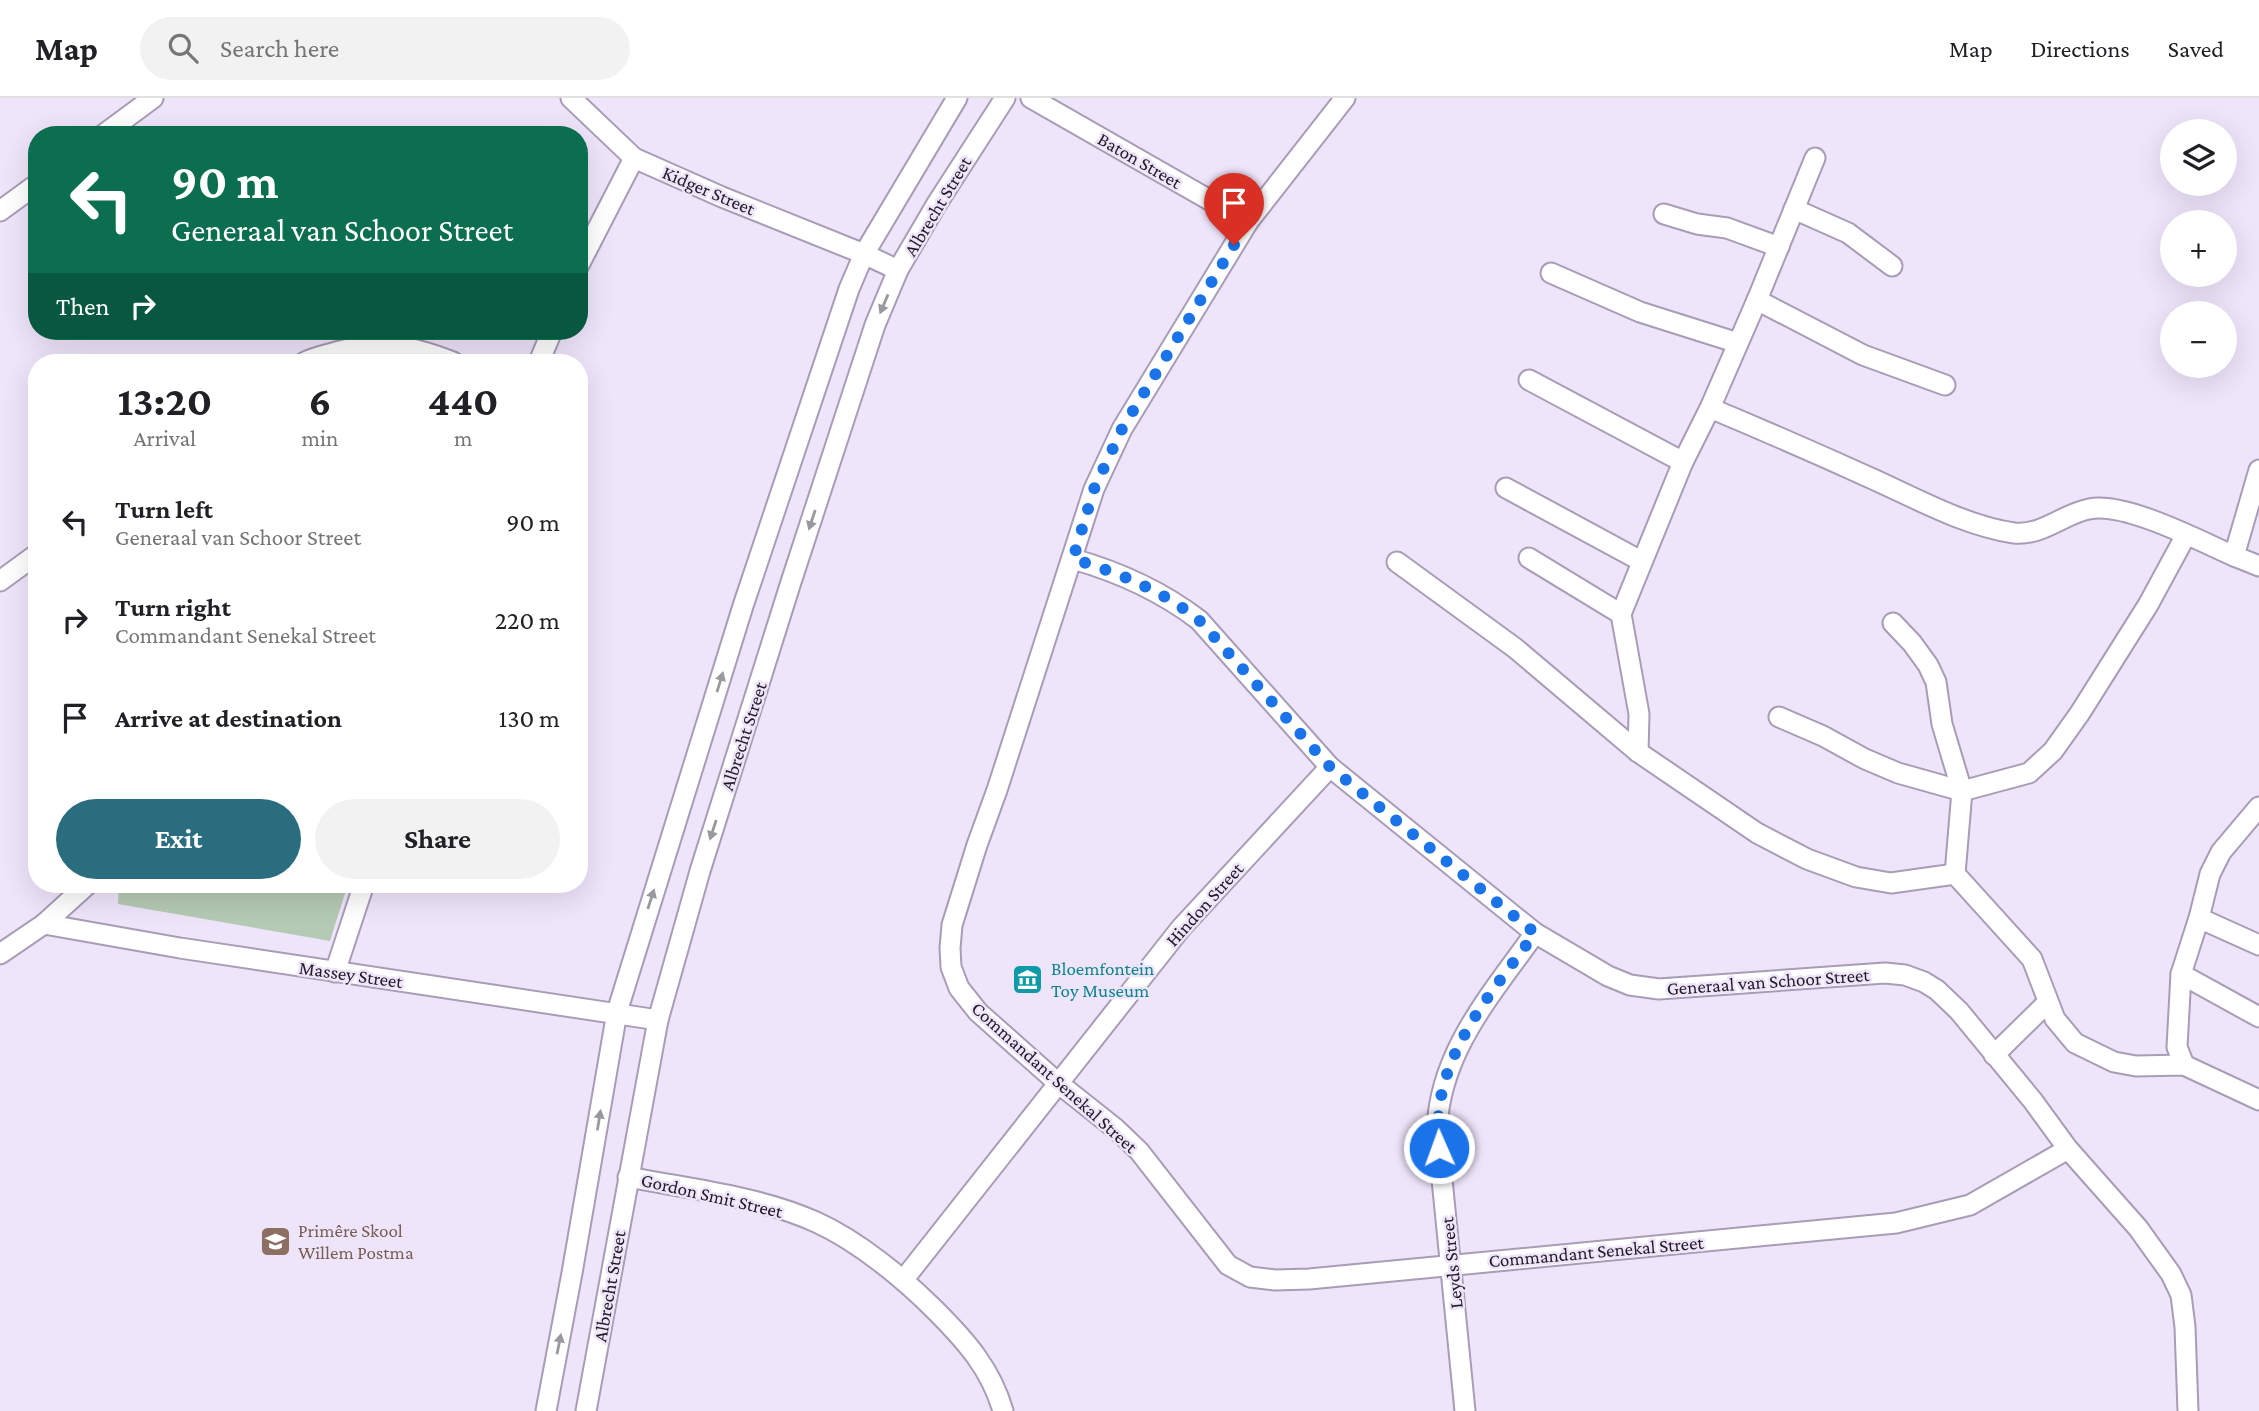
<!DOCTYPE html>
<meta charset="utf-8">
<style>
:root{--surface:#fff;--page:#f2f2f2;--text:#202124;--muted:#757577;--line:#e0e0e0;--accent:#296d7e}
body{margin:0;font-family:"Crimson Pro",serif;background:var(--page);color:var(--text);height:100vh;display:flex;flex-direction:column;font-size:26px;white-space:nowrap}
*{box-sizing:border-box;margin:0}
p{font-size:23px;color:var(--muted)}
.icon{flex:none;width:38px;height:38px;fill:none;stroke:currentColor;stroke-width:2;stroke-linecap:round;stroke-linejoin:round}
.map{position:relative;flex:1;overflow:hidden}
.drawer{position:absolute;left:28px;top:256px;width:560px;height:539px;display:flex;flex-direction:column;background:var(--surface);border-radius:28px;box-shadow:0 7px 28px #0002}
.drawer>*{flex:none}
.hud{position:absolute;left:28px;top:28px;width:560px;height:214px;border-radius:28px;box-shadow:0 7px 28px #0002;background:#0b6e4f;color:#fff;overflow:hidden}
.controls{position:absolute;left:2160px;top:21px;display:grid;gap:14px}
.controls a{display:grid;place-items:center;width:77px;height:77px;border-radius:50%;background:var(--surface);box-shadow:0 7px 28px #0002;font-size:35px}
.pin{position:absolute;display:grid;place-items:center;width:60px;height:60px;color:#fff;margin:-72px -30px;border-radius:50% 50% 50% 0;rotate:-45deg;box-shadow:0 0 7px #0007}
.pin .icon{rotate:45deg}
.me{position:absolute;width:77px;margin:-38px;rotate:358deg;stroke-linejoin:round;filter:drop-shadow(0 0 5px #0008)}
.turn{display:flex;align-items:center;gap:24px;height:147px;padding:0 28px;font-size:32px}
.turn .icon{width:91px;height:91px;stroke-width:2.5}
.turn b{display:block;font-size:49px;line-height:60px}
.then{display:flex;align-items:center;height:66px;padding:0 28px;background:#0003;gap:14px;font-size:26px}
.eta{display:flex;justify-content:space-evenly;align-items:center;height:119px;text-align:center}
.eta b{font-size:42px;font-weight:700;line-height:49px}
.button{display:flex;gap:14px;margin-top:auto;padding:14px 28px}
.button a{flex:1;height:80px;border-radius:42px;background:var(--accent);color:#fff;font-size:28px;font-weight:700;line-height:80px;text-align:center}
.button a+a{background:var(--page);color:var(--text)}
ul{padding:0;list-style:none}
li{display:flex;align-items:center;gap:21px;height:98px;padding:0 28px}
li div{flex:1}
li b{display:block;font-size:26px}
li em{font-style:normal}
header{display:flex;align-items:center;gap:42px;box-sizing:border-box;height:98px;padding:0 35px;background:var(--surface);border-bottom:2px solid var(--line)}
header strong{font-size:33px}
nav{display:flex;gap:38px;margin-inline-start:auto;font-size:24px}
.search{width:490px;height:63px;background:var(--page);display:flex;align-items:center;gap:18px;box-sizing:border-box;padding:0 24px;border-radius:38px;color:var(--muted);font-size:26px}
.map>svg:first-child{display:block}
</style>
<header>
<strong>Map</strong>
<div class="search"><svg class="icon" aria-label="search" viewBox="0 0 24 24"><circle cx="10" cy="10" r="6"/><path d="M15 15l6 6"/></svg>Search here</div>
<nav><a>Map</a><a>Directions</a><a>Saved</a></nav>
</header>
<div class="map">
<svg width="2259" height="1313" viewBox="0 0 2259 1313">
<rect width="100%" height="100%" fill="#efe5fb"/>
<polygon fill="#b5cab5" points="119,786 348,786 330,843 118,806"/>
<g fill="none" stroke-linecap="round" stroke-linejoin="round">
<defs>
<g id="minor">
<polyline points="571,0 634,60 722,99 864,156 898,172"/>
<polyline points="1031,0 1248,124"/>
<polyline points="1345,0 1248,124 1122,331 1094,391 997,692 977,747 952,827 950,850 951,869 959,890 978,914 1058,985 1116,1031 1139,1053 1228,1167 1250,1179 1275,1182 1309,1181 1896,1125 1970,1107 2068,1051"/>
<polyline points="103,37 153,0"/>
<polyline points="1794,111 1848,135 1892,168"/>
<polyline points="0,113 37,86"/>
<polyline points="1664,116 1697,126 1727,130 1779,149"/>
<polyline points="579,167 634,60"/>
<polyline points="1551,175 1640,214 1738,245"/>
<polyline points="1757,202 1863,257 1945,287"/>
<path d="M 305,264 C 315,259 326,257 336,254 C 382,242 410,247 453,264"/>
<polyline points="539,264 552,233"/>
<polyline points="1529,282 1683,364"/>
<path d="M 1710,310 C 1765,333 1820,357 1875,382 C 1919,402 1966,428 2014,435 C 2042,438 2063,416 2089,411 C 2124,403 2200,443 2234,458"/>
<polyline points="2259,372 2234,458 2259,468"/>
<polyline points="1506,390 1641,463"/>
<polyline points="1529,460 1621,516"/>
<path d="M 1073,461 C 1119,474 1161,493 1199,522 L 1330,669 L 1535,835 L 1608,878 L 1630,887 L 1659,891 L 1885,875 L 1905,877 L 1924,884 L 1937,892 L 1959,913 L 2033,1003 L 2068,1051 L 2138,1130 L 2171,1176 L 2181,1197 L 2185,1229 L 2188,1313"/>
<polyline points="1397,464 1515,550 1638,654 1757,735 1807,761 1856,779 1891,785 1955,776 1962,693 1942,626 1936,584 1928,567 1912,545 1893,525"/>
<polyline points="0,483 37,456"/>
<polyline points="1779,619 1823,638 1865,661 1898,675 1962,693 2029,675 2053,653 2080,615 2148,507 2186,437"/>
<polyline points="1638,654 1639,616 1621,516 1683,364 1710,310 1757,202 1815,60"/>
<polyline points="2259,709 2221,754 2210,776 2199,820 2181,876 2259,919"/>
<polyline points="1955,776 2032,861 2055,921 2075,945 2114,964 2136,968 2184,967 2259,1002"/>
<polyline points="2199,820 2259,847"/>
<polyline points="44,826 180,850 658,922"/>
<polyline points="0,856 44,826 88,786"/>
<polyline points="335,874 364,786"/>
<polyline points="2181,876 2177,949 2184,967"/>
<polyline points="1994,957 2048,904"/>
<path d="M 628,1079 C 690,1091 758,1098 816,1124 C 858,1143 903,1180 935,1212 C 966,1243 991,1271 1003,1313"/>
<polyline points="904,1181 1181,830 1330,669"/>
<polyline points="546,1313 572,1175 617,914 743,508 849,191 864,156 957,0"/>
<polyline points="586,1313 658,922 700,773 791,484 875,227 898,172 936,107 1005,0"/>
<path d="M 1465,1313 L 1437,1031 C 1440,953 1492,896 1535,835"/>
</g>
</defs>
<use href="#minor" stroke="#a89cb6" stroke-width="23"/>
<use href="#minor" stroke="#fff" stroke-width="19"/>
</g>
<defs><path id="oneway-solid" d="M-6-.8H1V-3.2L6.5 0L1 3.2V.8H-6Z" transform="scale(1.75)"/></defs>
<g fill="#9b989d">
<use href="#oneway-solid" transform="translate(884 206) rotate(113)"/>
<use href="#oneway-solid" transform="translate(812 422) rotate(108)"/>
<use href="#oneway-solid" transform="translate(720 584) rotate(-73)"/>
<use href="#oneway-solid" transform="translate(713 732) rotate(108)"/>
<use href="#oneway-solid" transform="translate(651 801) rotate(-72)"/>
<use href="#oneway-solid" transform="translate(599 1022) rotate(-81)"/>
<use href="#oneway-solid" transform="translate(559 1246) rotate(-79)"/>
</g>
<g fill="none" stroke-linecap="round" stroke-linejoin="round">
<path stroke="#1a73e8" stroke-width="12" stroke-dasharray="0 21.6" d="M 1234,147 L 1122,331 L 1094,391 L 1073,461 C 1119,475 1161,492 1199,522 L 1330,669 L 1535,835 C 1488,900 1429,964 1439,1050"/>
</g>
<defs>
<symbol id="museum-square" viewBox="-11 -11 22 22"><rect x="-9" y="-9" width="18" height="18" rx="4" fill="#0f9aa8" stroke="#efe5fb"/><path d="M0-6L6-3V-2H-6V-3ZM-5-1h2V3h-2ZM-1-1h2V3h-2ZM3-1h2V3H3ZM-6 4H6V6H-6Z" fill="#fff"/></symbol>
<symbol id="school-square" viewBox="-11 -11 22 22"><rect x="-9" y="-9" width="18" height="18" rx="4" fill="#8d6e63" stroke="#efe5fb"/><path d="M0-5L7-2L0 1L-7-2ZM-4 1L0 2.5L4 1V4Q0 6-4 4Z" fill="#fff"/></symbol>
</defs>
<g fill-rule="evenodd">
<use href="#museum-square" x="1010" y="864" width="35" height="35"/>
<use href="#school-square" x="258" y="1126" width="35" height="35"/>
</g>
<g text-anchor="middle" stroke-width="5" stroke-linejoin="round" paint-order="stroke">
<g font-size="19" fill="#201b25" stroke="#efe5fb">
<text transform="translate(1140 62) rotate(30)" y="7">Baton Street</text>
<text transform="translate(709 92) rotate(23)" y="7">Kidger Street</text>
<text transform="translate(937 108) rotate(-59)" y="7">Albrecht Street</text>
<text transform="translate(743 638) rotate(-72)" y="7">Albrecht Street</text>
<text transform="translate(1204 806) rotate(-48)" y="7">Hindon Street</text>
<text transform="translate(351 876) rotate(8)" y="7">Massey Street</text>
<text transform="translate(1768 883) rotate(-4)" y="7">Generaal van Schoor Street</text>
<text transform="translate(1055 979) rotate(42)" y="7">Commandant Senekal Street</text>
<text transform="translate(712 1097) rotate(13)" y="7">Gordon Smit Street</text>
<text transform="translate(1596 1153) rotate(-5)" y="7">Commandant Senekal Street</text>
<text transform="translate(1451 1165) rotate(-96)" y="7">Leyds Street</text>
<text transform="translate(609 1188) rotate(-80)" y="7">Albrecht Street</text>
</g>
<g font-size="19" fill="#0d838f" stroke="#efe5fb" text-anchor="start">
<text x="1051" y="877">Bloemfontein<tspan x="1051" dy="22">Toy Museum</tspan></text>
</g>
<g font-size="19" fill="#785e54" stroke="#efe5fb" text-anchor="start">
<text x="298" y="1139">Primêre Skool<tspan x="298" dy="22">Willem Postma</tspan></text>
</g>
</g>
</svg>
<div class="controls">
<a><svg class="icon" aria-label="layers" viewBox="0 0 24 24"><path d="M12 4l9 5-9 5-9-5zM3 14l9 5 9-5"/></svg></a>
<a>+</a>
<a>−</a>
</div>
<div class="pin" style="left:1234px;top:147px;background:#d93025"><svg class="icon" aria-label="arrive" viewBox="0 0 24 24"><path d="M6 21V4h12l-3 4 3 4H6"/></svg></div>
<svg class="me" style="left:1439px;top:1050px" viewBox="-20 -20 40 40"><circle r="17" fill="#1a73e8" stroke="#fff" stroke-width="3"/><path d="M0-11L8 9 0 5-8 9z" fill="#fff"/></svg>
<div class="hud">
<div class="turn"><svg class="icon" aria-label="left" viewBox="0 0 24 24"><path d="M17 20v-9H6M10 6l-5 5 5 5"/></svg><div><b>90 m</b>Generaal van Schoor Street</div></div>
<div class="then">Then<svg class="icon" aria-label="right" viewBox="0 0 24 24"><path d="M7 20v-9h11M14 6l5 5-5 5"/></svg></div>
</div>
<section class="drawer">
<div class="eta">
<div><b>13:20</b><p>Arrival</p></div>
<div><b>6</b><p>min</p></div>
<div><b>440</b><p>m</p></div>
</div>
<ul>
<li><svg class="icon" aria-label="left" viewBox="0 0 24 24"><path d="M17 20v-9H6M10 6l-5 5 5 5"/></svg><div><b>Turn left</b><p>Generaal van Schoor Street</p></div><em>90 m</em></li>
<li><svg class="icon" aria-label="right" viewBox="0 0 24 24"><path d="M7 20v-9h11M14 6l5 5-5 5"/></svg><div><b>Turn right</b><p>Commandant Senekal Street</p></div><em>220 m</em></li>
<li><svg class="icon" aria-label="arrive" viewBox="0 0 24 24"><path d="M6 21V4h12l-3 4 3 4H6"/></svg><div><b>Arrive at destination</b></div><em>130 m</em></li>
</ul>
<div class="button"><a>Exit</a><a>Share</a></div>
</section>
</div>
